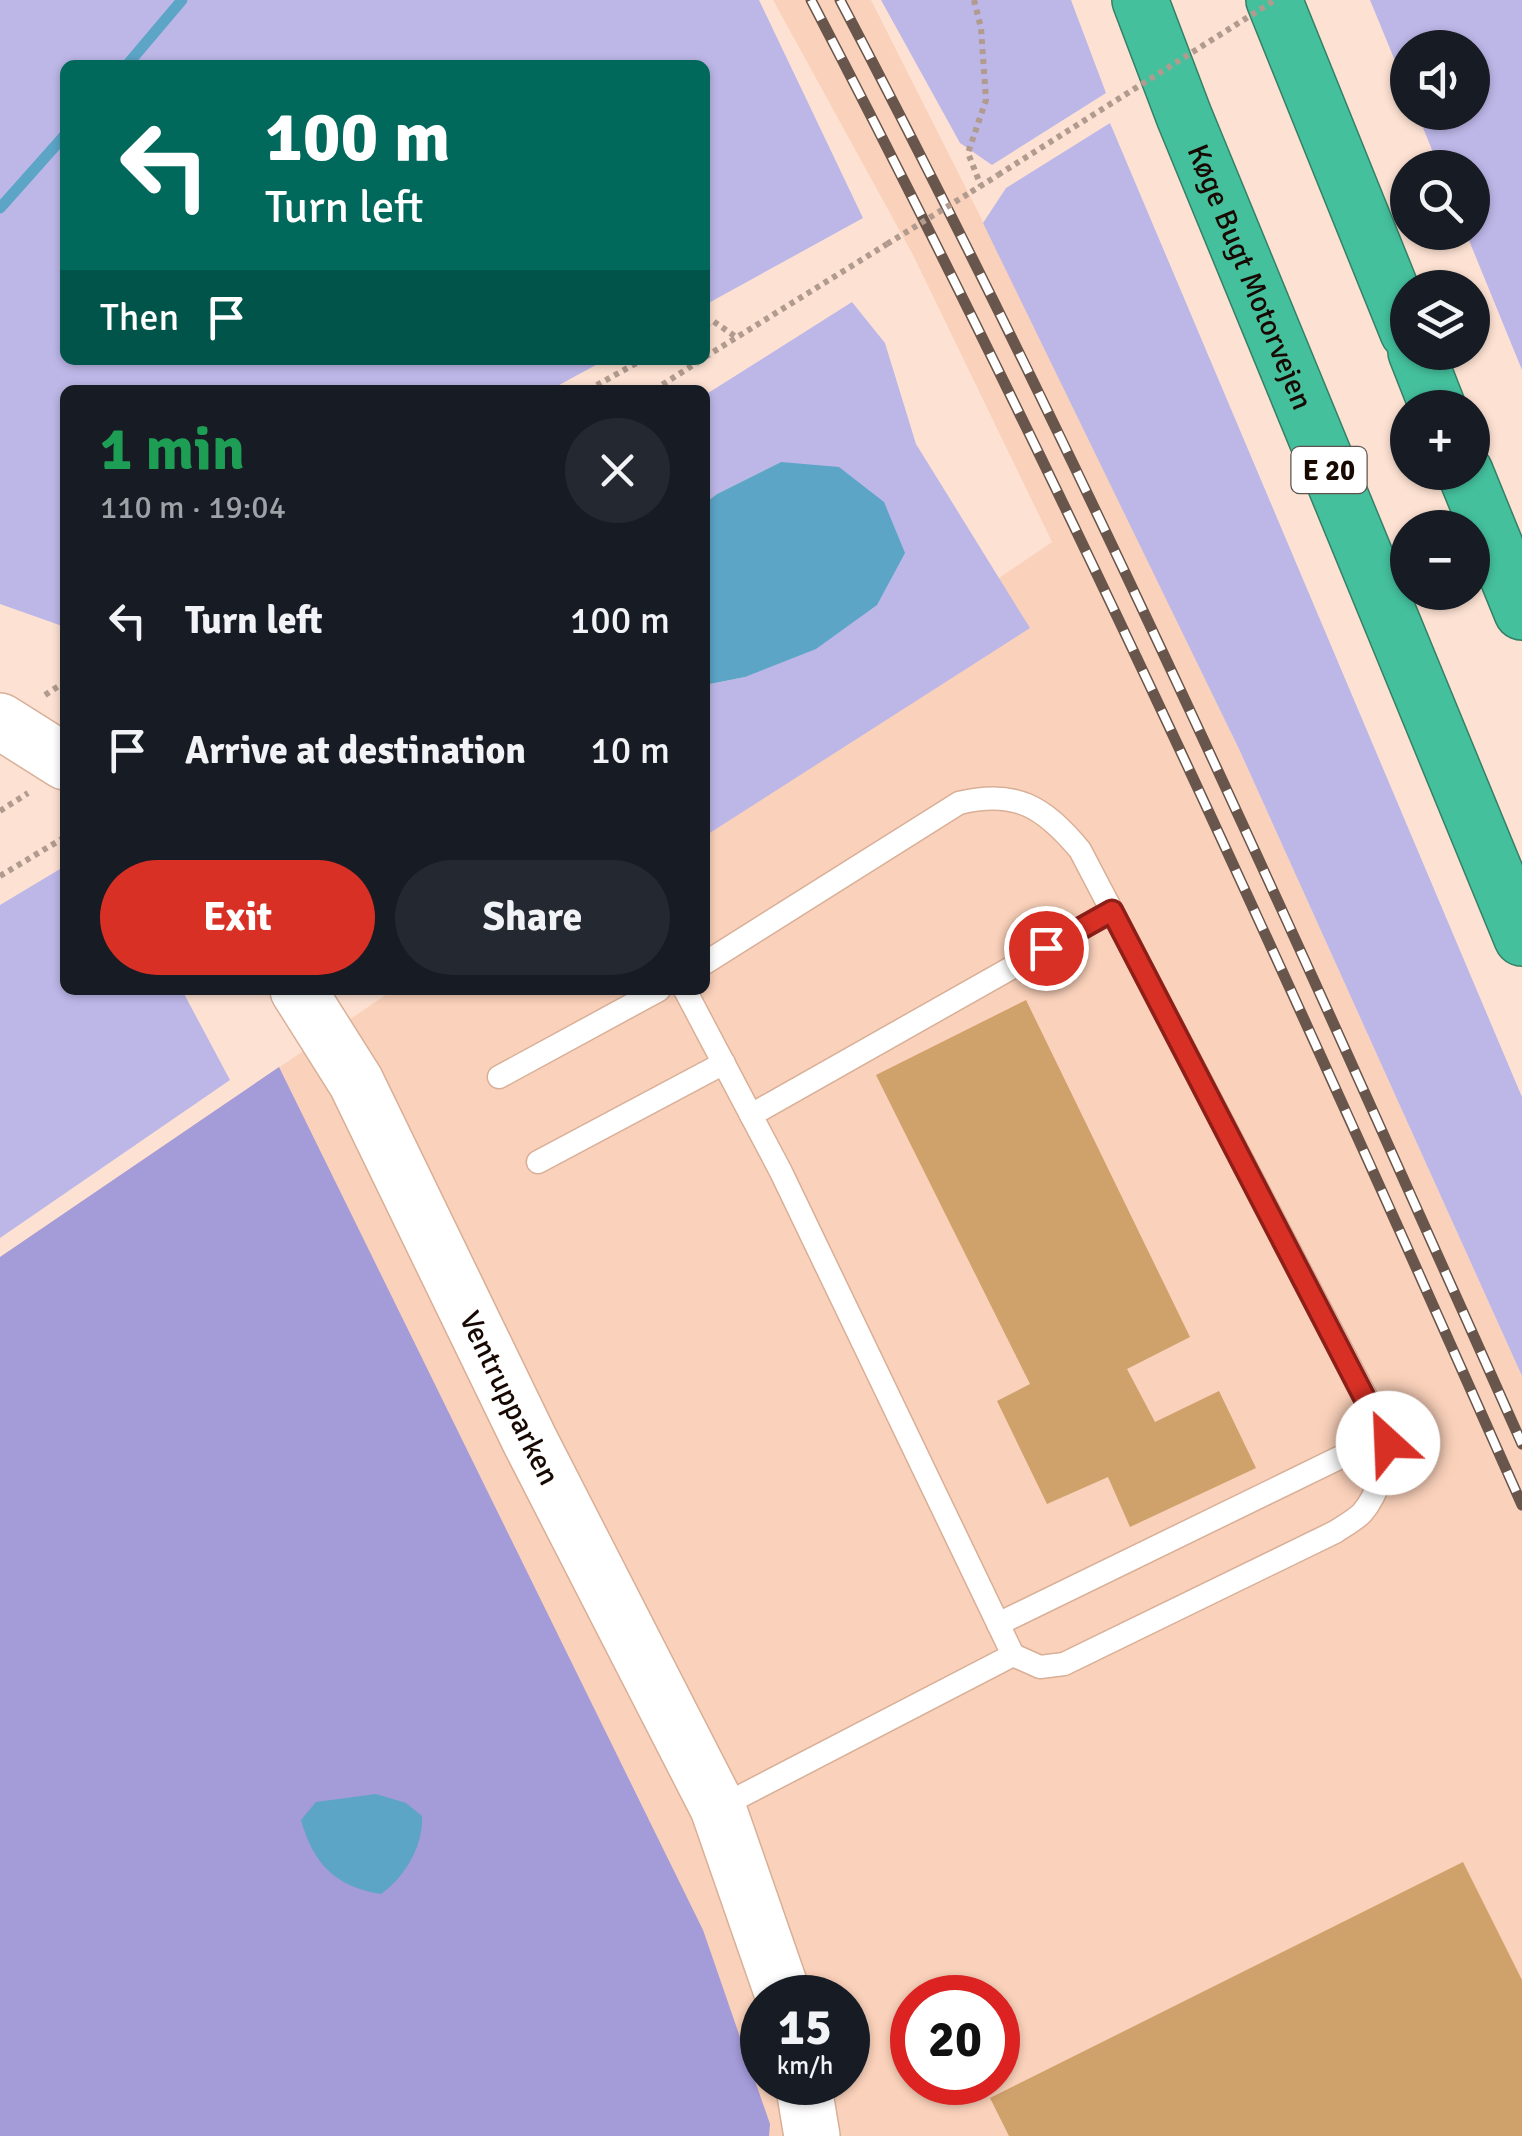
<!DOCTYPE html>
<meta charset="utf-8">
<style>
:root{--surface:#171b24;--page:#242831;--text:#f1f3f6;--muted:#9ea1a6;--accent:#d93025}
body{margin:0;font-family:Signika,sans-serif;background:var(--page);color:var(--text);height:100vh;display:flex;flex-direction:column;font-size:38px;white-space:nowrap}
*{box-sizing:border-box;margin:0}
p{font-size:32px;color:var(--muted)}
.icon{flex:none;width:55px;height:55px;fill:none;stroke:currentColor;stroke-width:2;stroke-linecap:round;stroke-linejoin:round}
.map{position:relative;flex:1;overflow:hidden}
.panel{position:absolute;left:60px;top:385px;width:650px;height:610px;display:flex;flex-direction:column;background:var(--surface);border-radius:15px;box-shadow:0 2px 8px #0004}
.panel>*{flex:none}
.guide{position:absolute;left:60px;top:60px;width:650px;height:305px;border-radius:15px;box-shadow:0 2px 8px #0004;background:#00695c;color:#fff;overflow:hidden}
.buttons{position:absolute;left:1390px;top:30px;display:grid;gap:20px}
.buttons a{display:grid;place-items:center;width:100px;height:100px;border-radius:50%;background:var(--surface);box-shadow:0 2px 8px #0004;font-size:50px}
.speed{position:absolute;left:740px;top:1975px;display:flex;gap:20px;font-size:50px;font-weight:700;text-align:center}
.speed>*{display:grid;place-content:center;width:130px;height:130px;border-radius:50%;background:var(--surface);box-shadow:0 2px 8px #0004;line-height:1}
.speed small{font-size:25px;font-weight:400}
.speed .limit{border:15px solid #d22;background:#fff;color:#111}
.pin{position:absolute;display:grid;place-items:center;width:85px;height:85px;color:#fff;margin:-42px;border:5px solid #fff;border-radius:50%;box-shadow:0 2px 10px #0007}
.me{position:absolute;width:110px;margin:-55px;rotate:335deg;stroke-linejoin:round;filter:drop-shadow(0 0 8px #0008)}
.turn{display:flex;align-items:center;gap:35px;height:210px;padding:0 40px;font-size:45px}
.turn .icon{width:130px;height:130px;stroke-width:2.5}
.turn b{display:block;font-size:70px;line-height:85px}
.then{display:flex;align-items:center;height:95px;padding:0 40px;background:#0003;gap:20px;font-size:38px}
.round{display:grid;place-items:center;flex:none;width:105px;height:105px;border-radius:52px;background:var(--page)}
.headline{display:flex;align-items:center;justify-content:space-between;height:170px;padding:0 40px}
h1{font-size:60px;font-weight:700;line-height:75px;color:#1e9e55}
.button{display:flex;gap:20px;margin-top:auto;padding:20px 40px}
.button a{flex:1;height:115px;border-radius:60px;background:var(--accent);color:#fff;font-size:40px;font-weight:700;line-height:115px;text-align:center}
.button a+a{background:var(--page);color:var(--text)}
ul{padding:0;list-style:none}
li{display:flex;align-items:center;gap:30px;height:130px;padding:0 40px}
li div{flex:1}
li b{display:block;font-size:38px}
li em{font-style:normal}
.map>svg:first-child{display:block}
</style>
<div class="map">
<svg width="1522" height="2136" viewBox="0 0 1522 2136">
<rect width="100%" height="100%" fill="#fde2d3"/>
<path fill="#fad1ba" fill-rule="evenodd" d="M 773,0 L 871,0 L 1021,297 L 1239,749 L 1522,1376 L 1522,2136 L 0,2136 L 0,1257 L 393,990 L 705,990 L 705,778 L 1052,542 L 913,255 ZM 762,1998 L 848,1998 L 848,2082 L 762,2082 ZM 912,1998 L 998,1998 L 998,2082 L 912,2082 Z"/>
<g fill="#bdb7e8">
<polygon points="0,0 759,0 863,218 705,305 705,65 65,65 65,360 605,360 550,390 65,390 65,627 0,604"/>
<polygon points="881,0 1071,0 1106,93 992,165 960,143"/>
<polygon points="1370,0 1522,0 1522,370 1466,233 1472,232 1472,168 1439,167 1417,113 1472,112 1472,48 1408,48 1407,90"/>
<polygon points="1110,123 1522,1097 1522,1376 1239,749 983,223 1006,188"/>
<polygon points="852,302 885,343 916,444 1030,628 705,836 705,685 745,677 781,462 717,494 705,503 705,395"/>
<polygon points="65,866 65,990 182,990 230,1080 0,1238 0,905"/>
</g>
<polygon fill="#a49bd9" points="279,1067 703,1930 770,2124 769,2136 0,2136 0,1257"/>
<g fill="#5ca5c7">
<polygon points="781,462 839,467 884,502 905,553 877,605 816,649 745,677 705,685 705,503 717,494"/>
<path d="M 376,1794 L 406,1803 L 422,1816 C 424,1845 404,1878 381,1894 C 335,1887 313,1863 301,1820 L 316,1802 Z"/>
</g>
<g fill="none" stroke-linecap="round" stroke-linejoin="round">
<g stroke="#5ca5c7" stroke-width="11">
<polyline points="127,65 182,0"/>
<polyline points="0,208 65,135"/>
</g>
</g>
<g fill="#cfa16b">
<polygon points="1026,1000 1190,1337 1127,1369 1155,1422 1219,1391 1256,1468 1130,1527 1108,1477 1047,1504 997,1401 1030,1384 876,1075"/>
<polygon points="1463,1862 1522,1980 1522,2136 1009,2136 990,2098"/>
</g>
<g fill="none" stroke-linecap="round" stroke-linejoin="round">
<defs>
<g id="service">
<path d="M 705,963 L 959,803 C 1016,789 1044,807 1080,850 L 1386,1435 C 1391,1457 1377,1496 1362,1513 C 1355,1520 1344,1526 1335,1532 L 1064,1664 L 1040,1667 L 1013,1655"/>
<polyline points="685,990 781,1172 1013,1655 718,1808"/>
<polyline points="499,1077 659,990"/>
<polyline points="751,1115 1112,911"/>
<polyline points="538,1162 724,1063"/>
<polyline points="998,1624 1386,1435"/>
</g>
<g id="tertiary">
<polyline points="0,721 65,762"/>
<path id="s1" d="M 298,990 L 356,1082 L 530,1441 L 718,1808 L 784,1998"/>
<polyline points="803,2082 812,2136"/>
</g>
<g id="motorway">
<path id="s2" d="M 1140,0 L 1184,116 L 1522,938"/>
<polyline points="1274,0 1408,332"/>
<polyline points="1416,352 1438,408"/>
<polyline points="1465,472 1522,612"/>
</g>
</defs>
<use href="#service" stroke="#d9af97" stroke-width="25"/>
<use href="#tertiary" stroke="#d9af97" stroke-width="58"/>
<use href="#motorway" stroke="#358067" stroke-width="58"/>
<g stroke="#b19a8e" stroke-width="6" stroke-dasharray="5 5" stroke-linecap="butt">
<polyline points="974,0 981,28 986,100 968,153 981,186"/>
<polyline points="971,192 998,175"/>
<polyline points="705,325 713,321 736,337"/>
<polyline points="705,357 887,244"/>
<polyline points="588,390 642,360"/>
<polyline points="654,390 701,360"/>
<polyline points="45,695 65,682"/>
<polyline points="0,811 28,793"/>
<polyline points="0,876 65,837"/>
</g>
<use href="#service" stroke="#fff" stroke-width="22"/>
<use href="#tertiary" stroke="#fff" stroke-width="55"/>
<use href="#motorway" stroke="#44c09d" stroke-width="55"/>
<defs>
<g id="rail">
<path d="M 811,0 C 1068,492 1297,998 1522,1505"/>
<path d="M 840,0 C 1088,471 1305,958 1522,1444"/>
</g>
</defs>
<use href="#rail" stroke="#68554b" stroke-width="11"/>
<use href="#rail" stroke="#fff" stroke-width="8" stroke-dasharray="22" stroke-linecap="butt"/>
<g stroke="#b19a8e" stroke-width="6" stroke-dasharray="5 5" stroke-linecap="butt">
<polyline points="998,175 1275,0"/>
<polyline points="887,244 971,192"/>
</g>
</g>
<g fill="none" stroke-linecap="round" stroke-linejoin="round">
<defs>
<polyline id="route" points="1046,948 1112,911 1388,1443"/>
</defs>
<use href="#route" stroke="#8d1f18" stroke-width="25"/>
<use href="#route" stroke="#d93025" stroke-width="18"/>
</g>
<g text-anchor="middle" stroke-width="9" stroke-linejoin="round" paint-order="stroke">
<rect fill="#fff" stroke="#5d544f" stroke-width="2.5" x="1291.5" y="447" width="75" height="46" rx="8"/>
<g font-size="28" font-weight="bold" fill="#180a03">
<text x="1329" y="480">E 20</text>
</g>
<g font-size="30" fill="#180a03" stroke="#fff">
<text dy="10" stroke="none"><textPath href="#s2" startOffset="298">Køge Bugt Motorvejen</textPath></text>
<text dy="10" stroke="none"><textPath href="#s1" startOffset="460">Ventrupparken</textPath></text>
</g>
</g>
</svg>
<div class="buttons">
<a><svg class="icon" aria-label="sound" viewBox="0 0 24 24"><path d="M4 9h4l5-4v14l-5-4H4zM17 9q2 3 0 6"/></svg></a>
<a><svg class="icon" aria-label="search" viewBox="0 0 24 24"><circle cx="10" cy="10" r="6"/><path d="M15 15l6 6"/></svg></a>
<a><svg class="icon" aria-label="layers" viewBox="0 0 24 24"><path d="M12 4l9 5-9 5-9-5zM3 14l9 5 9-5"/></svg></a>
<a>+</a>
<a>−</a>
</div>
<div class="speed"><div>15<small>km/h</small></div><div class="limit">20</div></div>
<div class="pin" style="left:1046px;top:948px;background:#d93025"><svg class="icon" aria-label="arrive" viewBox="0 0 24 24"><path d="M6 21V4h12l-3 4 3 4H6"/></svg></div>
<svg class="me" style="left:1388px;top:1443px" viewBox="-20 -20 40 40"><circle r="19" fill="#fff"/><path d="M0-13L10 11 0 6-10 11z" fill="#d93025"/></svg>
<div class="guide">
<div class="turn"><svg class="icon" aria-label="left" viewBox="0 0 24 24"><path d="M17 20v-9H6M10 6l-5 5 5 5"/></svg><div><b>100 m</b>Turn left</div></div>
<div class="then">Then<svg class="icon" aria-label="arrive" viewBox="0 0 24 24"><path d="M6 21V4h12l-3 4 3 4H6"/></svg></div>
</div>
<section class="panel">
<div class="headline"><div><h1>1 min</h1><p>110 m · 19:04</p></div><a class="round"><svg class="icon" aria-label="close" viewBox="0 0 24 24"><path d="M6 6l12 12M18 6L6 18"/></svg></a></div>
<ul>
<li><svg class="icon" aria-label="left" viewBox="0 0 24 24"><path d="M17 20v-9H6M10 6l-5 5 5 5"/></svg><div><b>Turn left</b></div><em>100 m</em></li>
<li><svg class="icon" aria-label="arrive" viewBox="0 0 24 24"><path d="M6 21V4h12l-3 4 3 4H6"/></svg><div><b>Arrive at destination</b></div><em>10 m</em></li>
</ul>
<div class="button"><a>Exit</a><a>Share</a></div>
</section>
</div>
